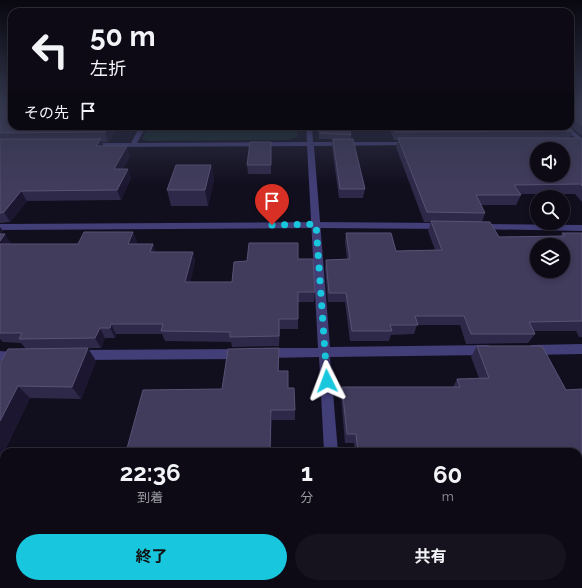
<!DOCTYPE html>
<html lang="ja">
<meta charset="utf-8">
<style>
:root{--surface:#0d0a16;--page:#16131f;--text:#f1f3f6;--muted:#9a9aa1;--line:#2d2b35;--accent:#18c7dd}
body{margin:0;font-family:Raleway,"Noto Sans JP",sans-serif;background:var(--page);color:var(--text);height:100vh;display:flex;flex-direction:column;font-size:15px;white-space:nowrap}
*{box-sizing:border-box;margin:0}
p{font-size:13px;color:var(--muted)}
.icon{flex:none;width:22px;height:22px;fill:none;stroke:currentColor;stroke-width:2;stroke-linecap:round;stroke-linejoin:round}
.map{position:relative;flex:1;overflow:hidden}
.side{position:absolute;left:0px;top:448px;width:582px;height:140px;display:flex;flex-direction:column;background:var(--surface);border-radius:12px 12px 0 0;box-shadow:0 2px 6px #0003,0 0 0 1px var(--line)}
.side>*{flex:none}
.banner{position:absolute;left:8px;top:8px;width:566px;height:122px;border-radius:12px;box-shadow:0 2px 6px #0003,0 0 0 1px var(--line);background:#0d0a16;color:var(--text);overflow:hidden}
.tools{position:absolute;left:530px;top:142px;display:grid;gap:8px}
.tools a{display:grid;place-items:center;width:40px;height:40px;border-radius:50%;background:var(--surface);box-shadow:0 2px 6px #0003,0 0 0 1px var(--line);font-size:20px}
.pin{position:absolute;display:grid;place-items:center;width:34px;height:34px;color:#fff;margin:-41px -17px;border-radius:50% 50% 50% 0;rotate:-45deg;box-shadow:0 0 4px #0007}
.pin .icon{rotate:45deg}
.me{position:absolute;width:44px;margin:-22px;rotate:357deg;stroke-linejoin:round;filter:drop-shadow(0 0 3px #0008)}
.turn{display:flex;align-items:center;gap:14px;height:84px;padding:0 16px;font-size:18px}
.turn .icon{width:52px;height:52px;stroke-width:2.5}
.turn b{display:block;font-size:28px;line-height:34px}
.then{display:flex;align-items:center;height:38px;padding:0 16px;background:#0003;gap:8px;font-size:15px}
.eta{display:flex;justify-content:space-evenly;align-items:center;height:68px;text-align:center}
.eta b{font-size:24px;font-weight:700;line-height:28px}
.cta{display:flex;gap:8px;margin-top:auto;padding:8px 16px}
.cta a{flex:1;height:46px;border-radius:24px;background:var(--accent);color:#111;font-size:16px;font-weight:700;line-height:46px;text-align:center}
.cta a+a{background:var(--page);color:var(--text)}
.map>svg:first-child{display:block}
</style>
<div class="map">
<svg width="582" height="588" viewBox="0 0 582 588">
<rect width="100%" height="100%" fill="#110e1e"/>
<polygon fill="#122726" points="149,126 297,126 297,137 289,140 147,141 142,139"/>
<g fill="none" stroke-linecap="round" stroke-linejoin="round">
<g fill="#413e78" fill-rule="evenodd">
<polygon points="140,126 146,126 137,143 307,142 306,126 312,126 313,142 412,142 412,144 410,145 314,146 330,347 488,345 492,347 494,350 492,353 488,355 330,357 338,452 324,452 319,357 266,358 262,356 260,353 262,350 266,348 318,348 307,146 90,147 87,145 90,143 131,143"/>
<polygon points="560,126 567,126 582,138 582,143"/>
<polygon points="582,344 582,354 532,355 528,353 526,350 528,347 532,345"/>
<polygon points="240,349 244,351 246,354 244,357 240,359 78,360 74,358 72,355 74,352 78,350"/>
<polygon points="0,351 22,353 24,356 22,359 0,361"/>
<rect x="331" y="584" width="16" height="4"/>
</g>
<g fill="#413e78" fill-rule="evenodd">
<polygon points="317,222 442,223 446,226 442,229 317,228 0,230 0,224"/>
<polygon points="480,224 582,225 582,231 477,229 477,225"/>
</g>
</g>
<g fill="#2f2949">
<polygon points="0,103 118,126 108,142 101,142 103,146 130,156 123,169 131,178 121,200 27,201 10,222 0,223"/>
<polygon points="570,103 582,103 582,136 572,128 571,130 573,131 570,138 582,139 582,202 575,194 521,194 521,195 516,205 481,205 485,213 482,222 499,237 560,237 562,233 582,233 582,337 579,337 576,331 534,331 535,334 528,343 466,344 460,325 417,325 414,334 391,335 389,341 350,341 345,302 328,302 325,269 326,260 347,259 345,242 346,233 396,251 435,250 428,231 431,222 424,222 396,147 398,140 394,140 388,126 570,126"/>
<polygon points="318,126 349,126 351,135 351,139 365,189 363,198 339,198 332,147 332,139 319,139"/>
<polygon points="271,142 271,174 248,174 247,165"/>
<polygon points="211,165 214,180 208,206 171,206 167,190"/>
<polygon points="0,227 3,231 1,234 5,234 11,244 78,244 133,232 137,242 136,244 153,244 155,252 193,252 195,262 190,282 232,282 247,261 298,259 315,292 314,302 298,302 298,329 280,329 279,346 232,347 231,342 165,341 162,334 116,334 115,338 105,338 101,348 26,349 21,343 3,342 0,339"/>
<polygon points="477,346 566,390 582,389 582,537 578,537 578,452 355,452 354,443 345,443 341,397 342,387 453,387 457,379 479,378 471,357"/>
<polygon points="279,348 279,371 288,388 295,410 295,420 272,420 222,389"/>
<polygon points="96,361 81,399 30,398 0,460 0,363"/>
<rect x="0" y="464" width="4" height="74"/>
</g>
<g fill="#1c1630">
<polygon points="109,126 118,126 108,142 105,132"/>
<polygon points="101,139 104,148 96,146"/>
<polygon points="127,146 130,156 118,178 114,169"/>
<polygon points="211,165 214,180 208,206 205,190"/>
<polygon points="128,169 131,178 121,200 117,190"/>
<polygon points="21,191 27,201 10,222 4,212"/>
<polygon points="0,227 3,231 0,235"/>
<polygon points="133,232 137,242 132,254 128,244"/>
<polygon points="5,234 12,244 0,247 0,241"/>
<polygon points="153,244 156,254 150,252"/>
<polygon points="193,252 195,262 188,293 185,282"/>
<polygon points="111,324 116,334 115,338 110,328"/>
<polygon points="100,328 105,338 101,348 95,338"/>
<polygon points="88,348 96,361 81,399 72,387"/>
<polygon points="18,386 30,398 0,460 0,421"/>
<polygon points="271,410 272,420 271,452 270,452"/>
</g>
<g fill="#413b5c" stroke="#585275" fill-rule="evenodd">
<polygon points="0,103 12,103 12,126 109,126 105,132 0,133"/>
<polygon points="570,103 582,103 582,125 572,117 570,117"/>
<polygon points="319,126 349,126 351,135 320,133"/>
<polygon points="393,126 570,126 569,127 573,131 395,132"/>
<path d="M 398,138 L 581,138 L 582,139 L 582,186 L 581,184 L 514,185 L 521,195 L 476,195 L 485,213 L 427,212 ZM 537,149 L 563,149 L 563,175 L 537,175 Z"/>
<polygon points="0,139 101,139 96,146 127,146 114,169 128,169 117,190 21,191 4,212 0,213"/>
<polygon points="333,139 353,139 365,189 340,189"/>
<polygon points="250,142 271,142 271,165 247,165"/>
<polygon points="176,165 211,165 205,190 167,190"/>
<path d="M 431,221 L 490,222 L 499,237 L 565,236 L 562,233 L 582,233 L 582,321 L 529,322 L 535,334 L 471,334 L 464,316 L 415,316 L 418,325 L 390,325 L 392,331 L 352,331 L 346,293 L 329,293 L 326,260 L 350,259 L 346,233 L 391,233 L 396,251 L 442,250 ZM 537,245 L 563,245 L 563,271 L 537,271 Z"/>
<polygon points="84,232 133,232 128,244 153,244 150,252 193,252 185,282 232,282 234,262 247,261 249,243 298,243 298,259 313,259 315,292 298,292 298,319 279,319 279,336 230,337 230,332 161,331 163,324 111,324 110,328 100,328 95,338 19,339 22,333 0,333 0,244 78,244"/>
<polygon points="0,234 5,234 0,241"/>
<polygon points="477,346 542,346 566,390 582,389 582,531 578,531 578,452 358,452 356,434 347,434 342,387 460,387 457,379 489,378"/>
<polygon points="88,348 72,387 18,386 0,421 0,363 8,349"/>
<polygon points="279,348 278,371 288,371 288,388 294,388 295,410 271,410 270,452 126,452 143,390 222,389 228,349"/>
<rect x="0" y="464" width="4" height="66"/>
</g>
<linearGradient id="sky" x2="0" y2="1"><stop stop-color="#090810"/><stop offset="0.55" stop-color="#32364c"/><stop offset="1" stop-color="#32364c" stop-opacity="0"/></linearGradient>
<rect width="582" height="186" fill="url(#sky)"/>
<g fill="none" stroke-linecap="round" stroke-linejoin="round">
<polyline stroke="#18c7dd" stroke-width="7" stroke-dasharray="0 12.6" points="272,225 316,224 327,381"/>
</g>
</svg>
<div class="tools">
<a><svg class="icon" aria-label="sound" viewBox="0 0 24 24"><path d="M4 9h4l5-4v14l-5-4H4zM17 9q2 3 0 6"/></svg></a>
<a><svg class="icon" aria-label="search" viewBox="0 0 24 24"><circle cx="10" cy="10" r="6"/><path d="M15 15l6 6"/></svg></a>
<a><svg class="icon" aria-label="layers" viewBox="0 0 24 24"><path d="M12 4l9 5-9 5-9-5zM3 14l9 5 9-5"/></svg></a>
</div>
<div class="pin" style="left:272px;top:225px;background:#d93025"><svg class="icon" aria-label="arrive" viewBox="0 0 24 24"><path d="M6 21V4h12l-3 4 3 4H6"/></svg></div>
<svg class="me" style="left:327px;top:381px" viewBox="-20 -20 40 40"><path d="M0-17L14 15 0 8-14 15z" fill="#18c7dd" stroke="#fff" stroke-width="4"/></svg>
<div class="banner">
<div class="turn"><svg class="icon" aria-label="left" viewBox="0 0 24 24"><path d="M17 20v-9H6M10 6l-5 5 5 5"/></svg><div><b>50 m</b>左折</div></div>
<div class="then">その先<svg class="icon" aria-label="arrive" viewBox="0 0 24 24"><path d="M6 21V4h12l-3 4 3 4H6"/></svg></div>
</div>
<section class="side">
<div class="eta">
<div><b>22:36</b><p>到着</p></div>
<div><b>1</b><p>分</p></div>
<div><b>60</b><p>m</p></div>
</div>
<div class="cta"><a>終了</a><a>共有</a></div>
</section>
</div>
